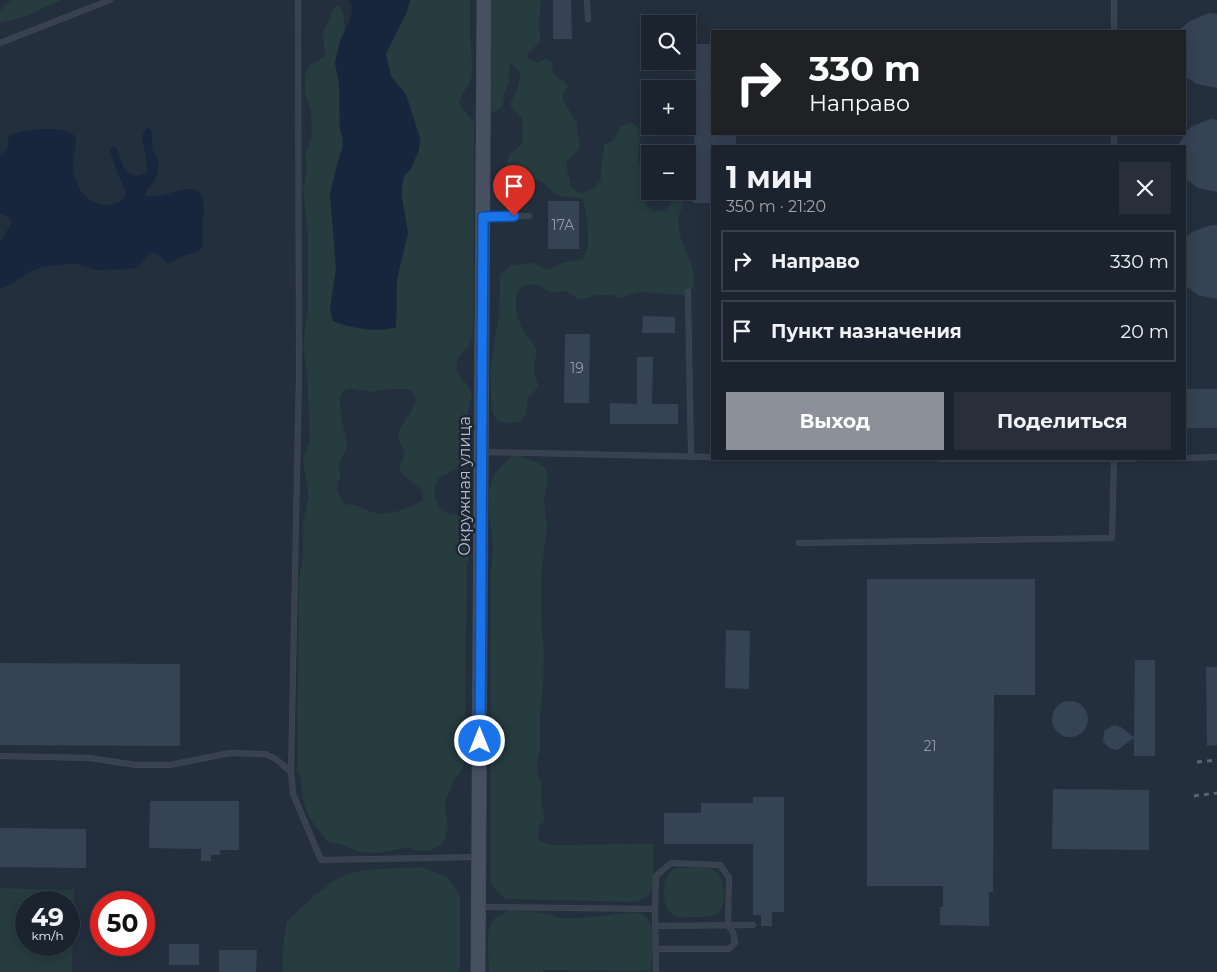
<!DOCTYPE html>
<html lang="ru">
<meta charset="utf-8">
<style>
:root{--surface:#1b232e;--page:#282f3a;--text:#f1f3f6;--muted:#a0a4aa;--line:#39404a;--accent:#8c9099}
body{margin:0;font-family:Montserrat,sans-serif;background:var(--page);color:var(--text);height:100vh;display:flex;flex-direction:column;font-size:19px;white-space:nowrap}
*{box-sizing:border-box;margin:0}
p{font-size:16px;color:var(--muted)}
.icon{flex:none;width:28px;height:28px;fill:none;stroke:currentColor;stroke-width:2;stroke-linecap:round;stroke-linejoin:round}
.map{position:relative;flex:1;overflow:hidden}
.drawer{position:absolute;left:711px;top:145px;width:475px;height:315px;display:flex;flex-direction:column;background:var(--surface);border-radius:0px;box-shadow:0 2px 12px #0003,0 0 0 1px var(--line)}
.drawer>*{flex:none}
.banner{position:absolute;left:711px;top:30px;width:475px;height:105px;border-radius:0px;box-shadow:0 2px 12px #0003,0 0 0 1px var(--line);background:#202124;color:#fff;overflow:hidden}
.buttons{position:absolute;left:641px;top:15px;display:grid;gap:10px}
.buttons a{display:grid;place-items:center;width:55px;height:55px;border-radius:0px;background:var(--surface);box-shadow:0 2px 12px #0003,0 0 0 1px var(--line);font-size:25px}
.speed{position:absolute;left:15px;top:891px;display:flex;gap:10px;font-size:25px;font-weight:700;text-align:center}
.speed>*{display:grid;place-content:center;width:65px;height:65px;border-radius:50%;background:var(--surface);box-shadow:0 2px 12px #0003,0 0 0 1px var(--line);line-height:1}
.speed small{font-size:12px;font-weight:400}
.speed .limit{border:8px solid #d22;background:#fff;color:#111}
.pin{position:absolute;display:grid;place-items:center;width:42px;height:42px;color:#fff;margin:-51px -21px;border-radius:50% 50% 50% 0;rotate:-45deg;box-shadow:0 0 5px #0007}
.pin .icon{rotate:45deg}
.me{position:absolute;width:55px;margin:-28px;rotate:0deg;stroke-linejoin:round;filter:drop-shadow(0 0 4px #0008)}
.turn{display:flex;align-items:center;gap:18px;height:105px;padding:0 15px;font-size:22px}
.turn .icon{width:65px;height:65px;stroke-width:2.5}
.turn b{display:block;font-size:35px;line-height:42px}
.round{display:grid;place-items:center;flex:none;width:52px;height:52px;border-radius:0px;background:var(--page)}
.summary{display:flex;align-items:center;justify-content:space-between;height:85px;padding:0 15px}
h1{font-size:30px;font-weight:700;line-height:38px}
.primary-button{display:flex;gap:10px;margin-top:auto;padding:10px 15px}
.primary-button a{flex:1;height:58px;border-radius:0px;background:var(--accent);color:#fff;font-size:20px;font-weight:700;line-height:58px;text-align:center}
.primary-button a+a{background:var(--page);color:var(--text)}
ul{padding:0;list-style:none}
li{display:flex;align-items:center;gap:15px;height:62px;margin:0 10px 8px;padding:0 5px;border:2px solid var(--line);border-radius:0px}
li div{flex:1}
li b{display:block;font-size:19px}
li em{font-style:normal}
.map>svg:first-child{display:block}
</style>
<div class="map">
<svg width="1217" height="972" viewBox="0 0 1217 972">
<rect width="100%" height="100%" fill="#242f3e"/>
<g fill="#263c3f" fill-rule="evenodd">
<polygon points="11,0 61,0 26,16 0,23 0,11"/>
<path d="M 410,0 L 470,0 C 470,12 470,24 470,36 C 470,49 473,61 472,75 C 471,86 460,93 459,103 L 473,121 L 474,126 L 473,326 C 472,333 472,342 467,348 C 463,353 457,355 457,363 C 455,378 465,379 470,389 C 474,396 469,404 468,411 C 467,426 466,455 457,467 C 452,474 443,473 438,479 C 432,488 434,505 445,512 C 449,514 455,514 460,516 C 468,530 473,550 467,565 L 465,694 L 467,748 L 463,769 L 454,780 L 445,802 L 445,810 L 448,825 L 445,839 L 441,845 L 429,851 L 415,850 L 409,847 L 379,853 L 359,852 L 340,844 L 331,843 L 325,839 L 309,817 L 304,803 L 300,775 L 297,772 L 299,578 L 303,557 L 303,521 L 309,497 L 303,461 L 310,440 L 307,372 L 303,347 L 308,306 L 308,234 L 303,189 L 307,171 L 305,157 L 312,136 L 311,111 L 305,95 L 305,76 L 309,66 L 325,56 L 323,32 L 328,23 L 333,10 L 338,5 L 343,11 L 345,31 L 340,41 L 335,63 L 339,84 L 340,129 L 343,139 L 342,149 L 338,161 L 330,194 L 336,268 L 330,311 L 343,325 L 375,330 L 397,315 L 397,279 L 408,233 L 402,199 L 402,188 L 404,176 L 411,169 L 419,149 L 420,138 L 406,95 L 391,76 L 386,54 L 406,14 ZM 349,388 L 371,392 L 392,389 L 408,389 C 428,401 402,418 399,433 C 396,442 404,446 405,454 L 399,467 C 402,477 416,483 423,491 L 423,501 C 407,508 389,517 371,512 C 361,509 357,502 346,505 L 337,491 L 337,488 L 340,477 L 339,464 L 346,449 L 347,441 L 341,417 L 340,398 L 343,391 Z"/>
<path d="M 492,0 L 541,0 L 539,21 L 540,42 L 528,53 L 527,58 L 536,63 L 546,59 L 551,62 C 553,66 552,71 555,75 C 559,80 564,80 568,86 L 563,95 L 563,100 L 577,123 L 577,134 L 580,145 L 578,150 L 568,160 L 566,165 L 571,186 L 575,190 L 580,193 L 590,191 L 601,180 L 601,164 L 605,144 L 614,140 L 621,126 L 632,122 L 638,127 L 640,133 L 638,160 L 649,190 L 646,205 L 654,212 L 666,210 L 675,197 L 679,195 L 684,197 C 686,205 681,208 679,215 C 678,221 679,230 680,235 C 684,251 703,278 689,294 L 684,295 L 639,292 L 620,298 L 611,295 L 596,295 L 579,300 L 567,292 L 562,291 L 552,293 C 542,288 531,279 520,289 C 512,297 517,320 523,329 C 526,336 534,342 536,349 C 537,355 534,362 534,368 C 534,375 538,381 538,387 L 528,398 L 526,414 L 520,422 L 510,424 L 501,422 L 497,420 L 492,411 L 490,370 L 499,315 L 500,275 L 512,265 L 534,263 L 544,269 L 549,269 L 564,263 L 582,259 L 585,255 L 588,244 L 587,219 L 583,199 C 574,196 564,199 556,194 C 549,191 545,180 537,180 C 528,180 522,188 514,187 C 508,179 503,161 511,153 C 515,149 520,148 522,143 C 524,135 522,126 522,118 L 512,108 L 510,104 C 515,93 529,71 511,64 C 508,70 510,73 509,80 C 509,85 505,90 504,95 C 503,105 502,110 491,113 Z"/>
<path d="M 519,455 L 544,466 L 548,476 L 544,501 L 547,524 L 541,579 L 541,616 L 544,655 L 543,690 L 540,714 L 540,750 L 537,760 L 538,773 L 541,782 L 541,798 L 545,821 L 539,826 L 538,837 L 540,841 L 549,845 L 653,844 L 653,887 L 649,894 L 637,902 L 507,899 C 498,895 494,889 490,879 L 491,572 C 491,565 493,557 493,549 C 492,520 478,483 506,462 C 510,458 513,456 519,455 Z"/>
<path d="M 421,867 L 446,876 L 460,896 L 460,969 L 459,972 L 283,972 L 283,947 L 287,922 C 300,909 330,879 348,874 C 371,867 397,869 421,867 Z"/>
<path d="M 677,868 C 700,868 723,862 724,892 C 724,899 724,908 717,913 C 710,918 703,917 695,917 C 688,917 678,919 672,914 C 662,907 661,884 668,875 C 670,871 674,870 677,868 Z"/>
<path d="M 0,888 L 74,890 L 72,972 L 0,972 ZM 26,902 L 69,902 L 69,945 L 26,945 Z"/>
<path d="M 511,910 C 524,911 537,913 549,914 C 552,915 556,917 560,918 C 572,919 590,917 602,916 C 616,915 636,907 647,918 C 656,928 651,958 651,971 L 543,970 L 543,972 L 489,972 C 489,960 485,928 493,920 C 498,915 505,913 511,910 Z"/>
</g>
<g fill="#17263c">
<path d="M 349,0 L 410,0 L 406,14 L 386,54 L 391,76 L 406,95 L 420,138 L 419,149 L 411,169 L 404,176 L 402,188 L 402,199 L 408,233 L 397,279 L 396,327 C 378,333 350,328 333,321 L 330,311 L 336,268 L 330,194 L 338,161 L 342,149 L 343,139 L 340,129 L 339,84 L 335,63 L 340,41 L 350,20 L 352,8 Z"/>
<path d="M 148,127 C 155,134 151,138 152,146 C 152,152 157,155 158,161 C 161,175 153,183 145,193 L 147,196 C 163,199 174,189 189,189 C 211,188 202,218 202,231 C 203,237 203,243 201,250 C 196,254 192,253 186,255 C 166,262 175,271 156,253 L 152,253 L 136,268 L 130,269 L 97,270 L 73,263 L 42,267 L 29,272 L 17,281 L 0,289 L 0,241 L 12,223 L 8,217 L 0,213 L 0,155 L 7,150 L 9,136 C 18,129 70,124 75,137 C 78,145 73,155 73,164 C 74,186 85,205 109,205 C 116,204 121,202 125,197 L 126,193 L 111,156 L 110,149 L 112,147 L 116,147 L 123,166 L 131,175 L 138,176 L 146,173 C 152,158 134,137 148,127 Z"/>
</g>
<g fill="#364354">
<polygon points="553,0 571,0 572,39 553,39"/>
<polygon points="1209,13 1217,14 1217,88 1196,84 1185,76 1185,31 1178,31 1190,21"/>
<polygon points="696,44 712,44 712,134 736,134 736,146 712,146 712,203 693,203"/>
<polygon points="1211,119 1217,120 1217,192 1198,188 1185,178 1185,146 1178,146 1186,132 1192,126"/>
<rect x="548" y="201" width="31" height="48"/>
<polygon points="1211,225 1217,225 1217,299 1198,295 1185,285 1185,238 1192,232"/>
<polygon points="643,316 675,317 675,333 642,333"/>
<polygon points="565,334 590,334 589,403 564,403"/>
<polygon points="637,357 653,357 652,404 678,404 678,424 610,424 610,403 637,404"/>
<rect x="1186" y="389" width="31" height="39"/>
<polygon points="867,579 1035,579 1035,695 994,695 993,892 989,892 989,926 940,925 940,907 943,907 943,886 867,886"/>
<polygon points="726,630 750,631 749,689 725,688"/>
<polygon points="1135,660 1155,660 1155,756 1134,756 1134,738 1120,748 1116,750 1109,748 1103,741 1104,731 1114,725 1121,727 1134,737"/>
<polygon points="0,663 180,664 180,746 0,745"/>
<polygon points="1206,667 1217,667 1217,745 1207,746"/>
<circle cx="1070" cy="719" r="18"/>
<polygon points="1053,789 1149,790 1149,850 1052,849"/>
<polygon points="753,797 784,797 784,912 772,912 772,926 761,926 761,915 753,915 753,844 664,844 664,813 701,813 701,803 753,803"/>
<polygon points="150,801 239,801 239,850 220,850 220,855 211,855 211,861 201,861 201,849 149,848"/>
<polygon points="0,828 86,829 86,868 0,867"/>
<rect x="169" y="944" width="30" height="21"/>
<polygon points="219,950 257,950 256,972 219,972"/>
</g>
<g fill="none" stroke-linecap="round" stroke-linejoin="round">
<defs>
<g id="lane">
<polyline points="298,0 299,375 291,772 293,794 321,860 478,857"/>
<polyline points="587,0 588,19"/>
<polyline points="1114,0 1114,31"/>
<polyline points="0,43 110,0"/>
<polyline points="1114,134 1114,146"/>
<polyline points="483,217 529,216"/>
<polyline points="688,292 691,456"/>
<polyline points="482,452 712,457"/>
<polyline points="1185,458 1217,457"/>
<polyline points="940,459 1134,459"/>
<polyline points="799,543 1112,538 1114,459"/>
<polyline points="0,756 89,758 136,765 170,765 230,753 265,754 276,759 291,772"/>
<polyline points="479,907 655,909"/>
<polyline points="655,926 753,925"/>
<polyline points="655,949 729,949 735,943 733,932 728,925 729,878 720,865 671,863 656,876 655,909 656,972"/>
</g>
<polyline id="secondary" points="478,972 484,0"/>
</defs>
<use href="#lane" stroke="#414a57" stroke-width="6"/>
<use href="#secondary" stroke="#414a57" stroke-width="15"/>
<use href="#lane" stroke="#38414e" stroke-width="5"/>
<use href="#secondary" stroke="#465061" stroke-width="14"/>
<g stroke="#5a6575" stroke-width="3" stroke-dasharray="5 5" stroke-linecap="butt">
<polyline points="1197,762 1217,760"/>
<polyline points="1194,796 1217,793"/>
</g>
</g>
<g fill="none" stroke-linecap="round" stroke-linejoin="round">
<defs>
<polyline id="route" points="480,741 483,217 514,216"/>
</defs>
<use href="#route" stroke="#114b97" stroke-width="12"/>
<use href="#route" stroke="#1a73e8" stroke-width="9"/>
</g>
<g text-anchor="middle" stroke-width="5" stroke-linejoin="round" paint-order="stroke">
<g font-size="14" fill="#929caa">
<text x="563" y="230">17А</text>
<text x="577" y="373">19</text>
<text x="930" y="751">21</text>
</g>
<g font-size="16" fill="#b4bcc9" stroke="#1d2633">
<text transform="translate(464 486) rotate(-90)" y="6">Окружная улица</text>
</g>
</g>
</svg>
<div class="buttons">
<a><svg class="icon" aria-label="search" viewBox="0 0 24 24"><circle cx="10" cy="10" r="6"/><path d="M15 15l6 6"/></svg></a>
<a>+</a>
<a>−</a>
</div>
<div class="speed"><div>49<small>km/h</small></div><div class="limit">50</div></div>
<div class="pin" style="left:514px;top:216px;background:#d93025"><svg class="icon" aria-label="arrive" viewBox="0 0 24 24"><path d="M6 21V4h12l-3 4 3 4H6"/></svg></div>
<svg class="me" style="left:480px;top:741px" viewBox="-20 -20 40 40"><circle r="17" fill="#1a73e8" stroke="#fff" stroke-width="3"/><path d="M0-11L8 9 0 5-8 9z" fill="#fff"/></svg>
<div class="banner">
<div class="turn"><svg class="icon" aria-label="right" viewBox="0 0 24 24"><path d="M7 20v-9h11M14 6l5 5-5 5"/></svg><div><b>330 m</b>Направо</div></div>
</div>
<section class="drawer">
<div class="summary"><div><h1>1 мин</h1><p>350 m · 21:20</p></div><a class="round"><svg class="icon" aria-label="close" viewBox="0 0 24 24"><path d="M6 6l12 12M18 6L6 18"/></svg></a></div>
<ul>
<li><svg class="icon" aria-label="right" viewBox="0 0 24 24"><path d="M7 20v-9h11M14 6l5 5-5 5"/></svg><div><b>Направо</b></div><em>330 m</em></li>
<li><svg class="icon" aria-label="arrive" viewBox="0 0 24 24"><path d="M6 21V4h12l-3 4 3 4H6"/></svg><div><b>Пункт назначения</b></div><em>20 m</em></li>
</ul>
<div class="primary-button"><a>Выход</a><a>Поделиться</a></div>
</section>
</div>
